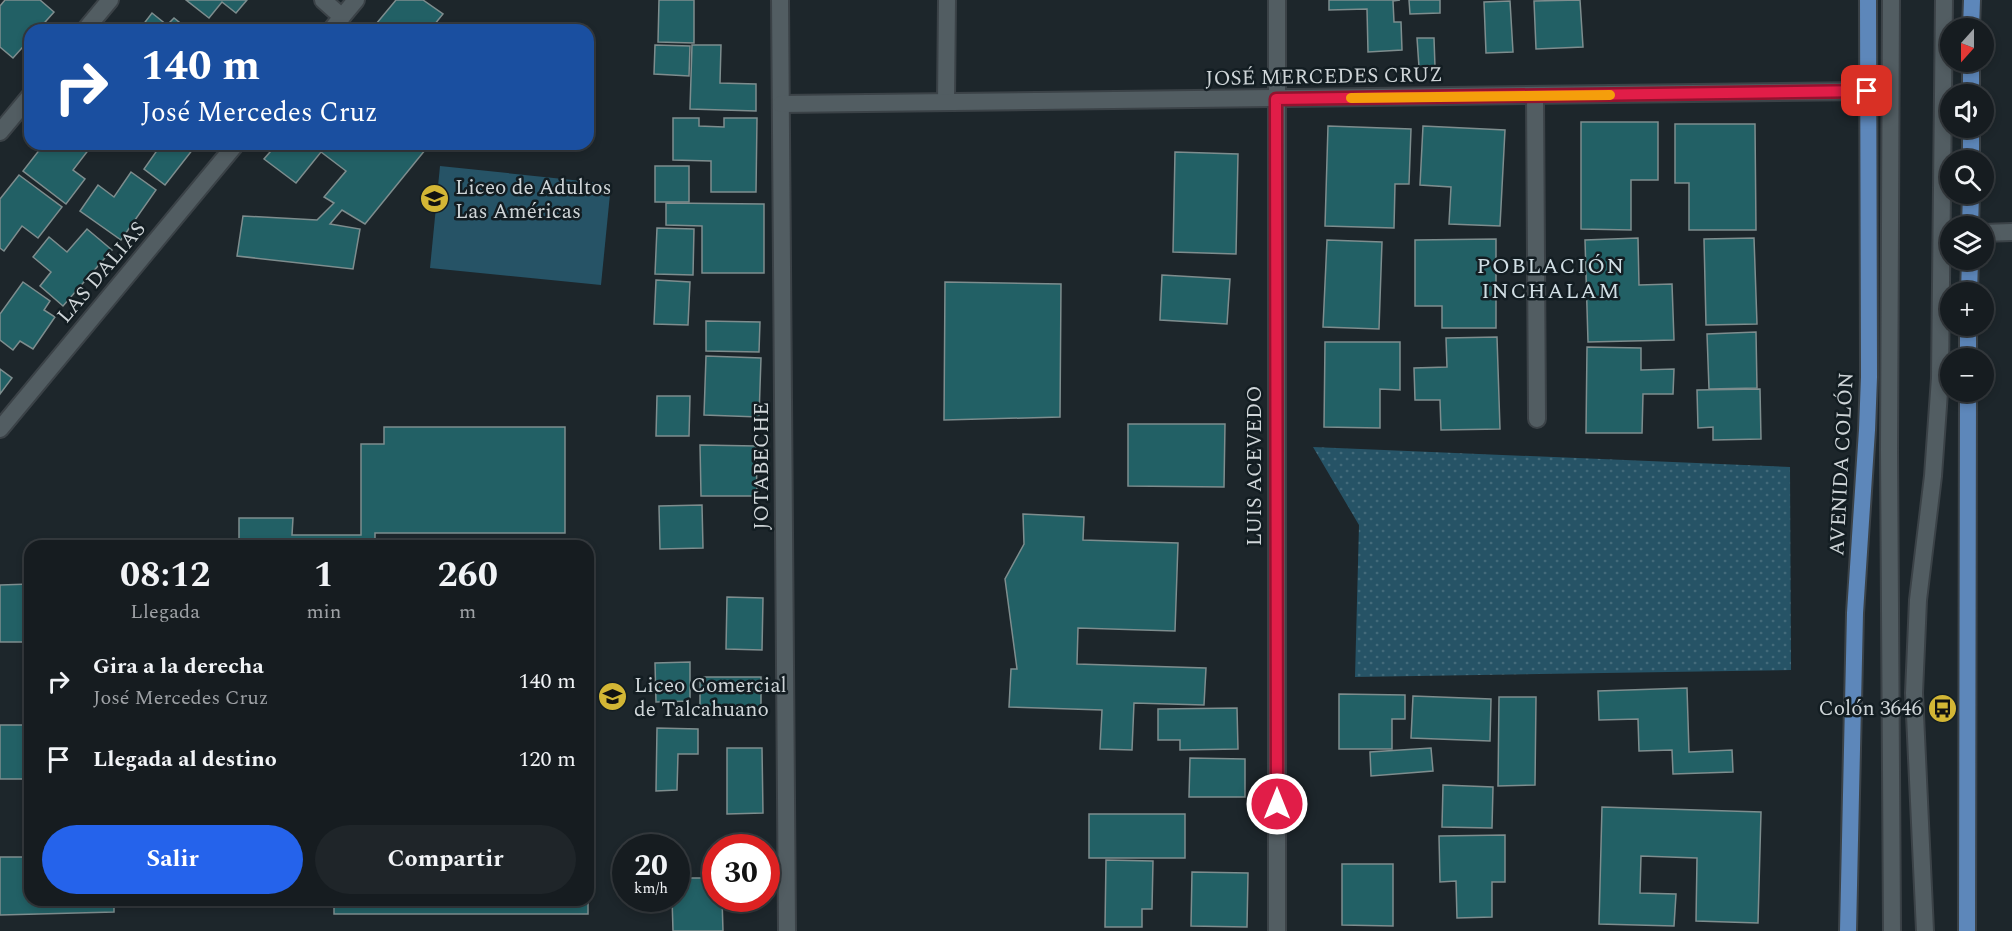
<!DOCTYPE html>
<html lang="es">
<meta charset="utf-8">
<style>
:root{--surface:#161c20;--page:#1f2529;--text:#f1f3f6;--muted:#9ea1a5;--line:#353a3e;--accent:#2563eb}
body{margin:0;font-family:Spectral,serif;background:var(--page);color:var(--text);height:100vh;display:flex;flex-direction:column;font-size:22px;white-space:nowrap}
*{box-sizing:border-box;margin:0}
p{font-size:20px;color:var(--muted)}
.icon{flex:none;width:33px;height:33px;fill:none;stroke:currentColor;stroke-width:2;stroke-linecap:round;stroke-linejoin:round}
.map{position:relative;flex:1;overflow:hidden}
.sheet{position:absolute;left:24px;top:540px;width:570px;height:366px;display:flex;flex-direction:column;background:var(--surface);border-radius:18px;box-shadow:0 3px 9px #0003,0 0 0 2px var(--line)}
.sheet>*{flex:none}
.hud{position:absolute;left:24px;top:24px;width:570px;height:126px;border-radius:18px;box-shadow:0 3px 9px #0003,0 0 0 2px var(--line);background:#1a4fa0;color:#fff;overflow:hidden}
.needle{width:39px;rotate:201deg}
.controls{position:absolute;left:1940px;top:18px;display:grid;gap:12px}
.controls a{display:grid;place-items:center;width:54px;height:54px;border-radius:50%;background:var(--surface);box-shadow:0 3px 9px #0003,0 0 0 2px var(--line);font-size:30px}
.speed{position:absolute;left:612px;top:834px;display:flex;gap:12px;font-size:30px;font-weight:700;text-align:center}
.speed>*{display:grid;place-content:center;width:78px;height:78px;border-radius:50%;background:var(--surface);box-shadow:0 3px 9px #0003,0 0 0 2px var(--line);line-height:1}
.speed small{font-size:15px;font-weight:400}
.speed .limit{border:9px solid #d22;background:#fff;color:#111}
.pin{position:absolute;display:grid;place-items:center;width:51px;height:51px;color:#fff;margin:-26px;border-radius:12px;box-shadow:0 3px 9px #0006}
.me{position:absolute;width:66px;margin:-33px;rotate:0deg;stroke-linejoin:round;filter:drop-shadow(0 0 4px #0008)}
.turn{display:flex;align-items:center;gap:21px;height:126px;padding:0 18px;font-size:27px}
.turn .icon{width:78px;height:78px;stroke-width:2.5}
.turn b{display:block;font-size:42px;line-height:51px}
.eta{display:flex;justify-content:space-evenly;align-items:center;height:102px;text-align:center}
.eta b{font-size:36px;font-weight:700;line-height:42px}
.action{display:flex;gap:12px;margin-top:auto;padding:12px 18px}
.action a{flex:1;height:69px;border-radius:36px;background:var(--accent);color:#fff;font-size:24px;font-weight:700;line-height:69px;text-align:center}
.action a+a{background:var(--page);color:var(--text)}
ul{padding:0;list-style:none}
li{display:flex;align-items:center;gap:18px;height:78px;padding:0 18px}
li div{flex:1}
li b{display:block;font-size:22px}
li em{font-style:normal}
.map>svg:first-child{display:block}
</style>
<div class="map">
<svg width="2012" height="931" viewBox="0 0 2012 931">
<defs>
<pattern id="grass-dots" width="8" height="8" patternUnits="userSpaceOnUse" patternTransform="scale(1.5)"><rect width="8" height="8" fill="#265366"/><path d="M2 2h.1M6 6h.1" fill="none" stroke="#446b7b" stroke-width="1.8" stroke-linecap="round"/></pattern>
</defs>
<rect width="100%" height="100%" fill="#1d262b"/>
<polygon fill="url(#grass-dots)" points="1313,447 1790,467 1791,670 1355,677 1359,525"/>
<polygon fill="#265366" points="440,166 611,184 601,285 430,268"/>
<g fill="#226065" stroke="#7e8d8e" stroke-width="1.5">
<polygon points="5,0 40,0 54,12 38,30 30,30 30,39 13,58 0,47 0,6"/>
<polygon points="186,0 247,0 236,13 222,2 209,18"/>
<polygon points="396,0 423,0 443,14 430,30 371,30"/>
<polygon points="659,0 694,0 694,43 658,42"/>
<polygon points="1329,0 1400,0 1393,1 1394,22 1401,22 1402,50 1368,52 1367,9 1329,10"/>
<polygon points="1409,0 1440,0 1440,13 1410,14"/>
<polygon points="1580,0 1583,47 1536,49 1534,1"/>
<polygon points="1510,1 1513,52 1486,53 1484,2"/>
<polygon points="152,13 167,25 174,18 189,30 139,30"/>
<polygon points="1417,38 1434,38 1435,67 1419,67"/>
<polygon points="655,45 690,46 689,76 654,74"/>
<polygon points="692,45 721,45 720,83 756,84 756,111 690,109"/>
<polygon points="673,118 699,118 699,126 724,127 724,118 757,118 756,192 711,192 711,161 673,160"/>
<polygon points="1581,122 1658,122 1658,180 1631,180 1631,230 1581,229"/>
<polygon points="1675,124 1755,124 1756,230 1689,230 1689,183 1675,183"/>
<polygon points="1328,126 1411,129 1409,184 1395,184 1394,228 1325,226"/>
<polygon points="1423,126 1505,130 1500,226 1449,224 1451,187 1420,185"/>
<polygon points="44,144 93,144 73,170 85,179 66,204 23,171"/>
<polygon points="145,144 197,144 165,185 144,169 156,152"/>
<polygon points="277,144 430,144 365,224 342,210 330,224 360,229 353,269 237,256 243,216 317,220 334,203 324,197 346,171 321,152 296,183 264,159"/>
<polygon points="1175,152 1238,154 1236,254 1173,252"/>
<rect x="655" y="166" width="34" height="36"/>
<polygon points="131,172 156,190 121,240 80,211 98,185 114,197"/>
<polygon points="19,175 62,207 38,238 22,226 4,251 0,248 0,199"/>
<polygon points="666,203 764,204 764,273 702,273 702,226 666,225"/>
<polygon points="657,228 694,229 693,275 655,274"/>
<polygon points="87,229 112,250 63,306 40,286 51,272 33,257 49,237 67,252"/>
<polygon points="1638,238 1639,285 1672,284 1674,340 1588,342 1585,240"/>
<polygon points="1754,238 1757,324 1706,325 1704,239"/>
<polygon points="1496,239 1496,328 1442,328 1442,306 1415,306 1415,240"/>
<polygon points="1327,240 1382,242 1379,329 1323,327"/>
<polygon points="1162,275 1230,279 1227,324 1160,320"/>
<polygon points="656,280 690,282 688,325 654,324"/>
<polygon points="23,282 50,301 44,310 55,317 33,349 20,341 13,350 0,340 0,314"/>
<polygon points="945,282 1061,284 1060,417 944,420"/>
<polygon points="706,321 760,322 759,352 706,351"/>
<polygon points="1756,332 1757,388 1709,389 1707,334"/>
<polygon points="1497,337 1500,429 1441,430 1440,400 1415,400 1414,368 1447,367 1446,338"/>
<polygon points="1325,342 1400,342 1400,390 1380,389 1380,428 1324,427"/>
<polygon points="1587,347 1641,348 1641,370 1674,369 1673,394 1643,394 1642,433 1586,433"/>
<polygon points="706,356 761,358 759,417 704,415"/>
<polygon points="0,369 12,378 0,394"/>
<polygon points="1760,389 1761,439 1713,440 1713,427 1698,428 1697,390"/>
<polygon points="657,396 690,396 689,436 656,436"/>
<polygon points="1128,424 1225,424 1224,487 1128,486"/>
<polygon points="384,427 565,427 565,533 375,533 375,546 239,546 239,518 293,518 292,535 361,535 361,444 384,444"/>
<polygon points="700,445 756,446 757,496 701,496"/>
<polygon points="702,505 703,548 660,549 659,506"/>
<polygon points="1023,514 1084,517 1083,540 1178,543 1175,631 1078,628 1077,664 1206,668 1204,705 1134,703 1132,750 1100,749 1102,710 1009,707 1011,669 1017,669 1005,579 1024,544"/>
<polygon points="30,584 30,642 0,642 0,585"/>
<polygon points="727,597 763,598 762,650 726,649"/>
<polygon points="690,662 690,701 656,702 655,663"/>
<polygon points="700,677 761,677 761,716 700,715"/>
<polygon points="1687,688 1689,752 1732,750 1733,772 1673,774 1672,750 1639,751 1638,719 1599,720 1598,691"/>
<polygon points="1339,694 1405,695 1405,719 1392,719 1392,749 1339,749"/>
<polygon points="1413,696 1491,699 1490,741 1411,738"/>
<polygon points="1499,697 1536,697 1535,785 1498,786"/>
<polygon points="1237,708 1238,749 1180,750 1180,740 1158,740 1158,709"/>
<rect x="0" y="725" width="30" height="54"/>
<polygon points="657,728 698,729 698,754 678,754 677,790 656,791"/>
<polygon points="727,748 762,748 763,813 727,814"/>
<polygon points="1431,748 1433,771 1371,776 1370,752"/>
<polygon points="1190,758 1245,759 1245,797 1189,797"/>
<polygon points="1443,785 1493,787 1492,828 1442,827"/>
<polygon points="1602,807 1761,812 1758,923 1696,921 1697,858 1641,856 1640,893 1676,894 1674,926 1599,924"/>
<rect x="1089" y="814" width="96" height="44"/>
<polygon points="1505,835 1505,882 1492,882 1492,917 1457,918 1456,881 1440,882 1439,836"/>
<polygon points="588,856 588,914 334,914 334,900 588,900"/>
<polygon points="0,857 30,857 30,900 114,900 114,912 0,915"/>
<polygon points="1106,860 1153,861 1152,909 1142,909 1142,927 1105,927"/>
<polygon points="1342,864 1393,864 1393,926 1342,925"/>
<polygon points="1192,872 1248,873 1247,927 1191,926"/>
<polygon points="676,878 716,878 716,898 722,898 723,931 673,931 672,898 676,898"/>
</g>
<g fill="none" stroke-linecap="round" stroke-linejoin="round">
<defs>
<g id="service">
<polyline points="1891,0 1889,450 1892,931"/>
<polyline points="1925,931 1914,693 1918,600 1933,476 1940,378 1944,0"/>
</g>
<g id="minor">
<polyline points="323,0 342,17"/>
<polyline points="780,0 787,931"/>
<polyline points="1277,0 1277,931"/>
<polyline points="85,30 110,0"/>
<polyline points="331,30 356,0"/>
<polyline points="1535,96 1537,419"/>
<polyline points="946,102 947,0"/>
<polyline points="781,104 1867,91"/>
<polyline points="0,132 30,96"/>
<polyline points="1983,233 2012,232"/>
<polyline points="0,429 236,144"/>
</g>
<g id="primary">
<polyline points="1971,28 1972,0"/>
<polyline points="1971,94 1971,62"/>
<polyline points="1971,160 1971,128"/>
<polyline points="1970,226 1971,194"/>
<polyline points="1969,292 1970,260"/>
<polyline points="1968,358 1968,326"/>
<polyline points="1848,931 1855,613 1867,430 1869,377 1868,0"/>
<polyline points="1967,931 1968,392"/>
</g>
</defs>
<use href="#service" stroke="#3b4247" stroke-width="20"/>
<use href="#minor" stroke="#3b4247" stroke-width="20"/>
<use href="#primary" stroke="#3b4247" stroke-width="20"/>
<use href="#service" stroke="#525d62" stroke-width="16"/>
<use href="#minor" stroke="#525d62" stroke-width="16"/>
<use href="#primary" stroke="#5d87ba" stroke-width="16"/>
</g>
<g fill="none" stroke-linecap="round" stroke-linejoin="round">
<defs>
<polyline id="route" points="1277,804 1276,99 1867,91"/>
</defs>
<use href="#route" stroke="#92132f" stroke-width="15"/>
<use href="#route" stroke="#e11d48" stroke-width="10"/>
<polyline stroke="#f59e0b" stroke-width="10" points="1351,98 1610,95"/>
</g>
<defs>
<symbol id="school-disc" viewBox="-11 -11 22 22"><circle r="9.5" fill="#d3b635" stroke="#131d22"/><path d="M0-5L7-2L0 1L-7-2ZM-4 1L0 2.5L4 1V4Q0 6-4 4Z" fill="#111"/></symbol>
<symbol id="bus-disc" viewBox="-11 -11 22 22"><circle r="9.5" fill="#d3b635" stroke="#131d22"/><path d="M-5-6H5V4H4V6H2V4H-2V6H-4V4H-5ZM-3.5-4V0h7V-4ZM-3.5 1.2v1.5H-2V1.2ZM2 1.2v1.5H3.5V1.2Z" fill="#111"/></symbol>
</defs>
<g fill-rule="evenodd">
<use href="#school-disc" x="418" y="182" width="33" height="33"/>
<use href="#school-disc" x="596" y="680" width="33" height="33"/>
<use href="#bus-disc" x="1926" y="692" width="33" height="33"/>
</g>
<g text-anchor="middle" stroke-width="5" stroke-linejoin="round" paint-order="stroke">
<g font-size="21" fill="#cfd5d8" stroke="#131d22">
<text transform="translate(1324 76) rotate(-1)" y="7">JOSÉ MERCEDES CRUZ</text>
<text transform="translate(101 272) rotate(-50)" y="7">LAS DALIAS</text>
<text transform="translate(1841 464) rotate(-87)" y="7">AVENIDA COLÓN</text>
<text transform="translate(761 466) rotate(-90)" y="7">JOTABECHE</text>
<text transform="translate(1254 466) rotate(-90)" y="7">LUIS ACEVEDO</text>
</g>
<g font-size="21" fill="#cfd5d8" stroke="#131d22" text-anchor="start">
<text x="455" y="194">Liceo de Adultos<tspan x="455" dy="24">Las Américas</tspan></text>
<text x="634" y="692">Liceo Comercial<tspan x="634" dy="24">de Talcahuano</tspan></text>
<text x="1922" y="715" text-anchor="end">Colón 3646</text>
</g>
<g font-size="22" letter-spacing="1.5" fill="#d1dee4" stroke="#131d22">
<text x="1551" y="273">POBLACIÓN<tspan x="1551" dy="25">INCHALAM</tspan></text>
</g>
</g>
</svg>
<div class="controls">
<a><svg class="needle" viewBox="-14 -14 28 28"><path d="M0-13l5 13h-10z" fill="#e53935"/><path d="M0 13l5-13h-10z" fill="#9ea1a5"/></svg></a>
<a><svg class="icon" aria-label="sound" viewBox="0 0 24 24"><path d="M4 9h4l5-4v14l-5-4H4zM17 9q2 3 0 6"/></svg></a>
<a><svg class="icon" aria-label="search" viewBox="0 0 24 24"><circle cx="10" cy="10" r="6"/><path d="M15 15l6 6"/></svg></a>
<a><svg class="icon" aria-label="layers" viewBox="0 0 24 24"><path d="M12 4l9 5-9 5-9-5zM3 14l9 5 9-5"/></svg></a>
<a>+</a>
<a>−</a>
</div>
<div class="speed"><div>20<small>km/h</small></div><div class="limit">30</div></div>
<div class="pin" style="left:1867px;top:91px;background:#d93025"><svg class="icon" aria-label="arrive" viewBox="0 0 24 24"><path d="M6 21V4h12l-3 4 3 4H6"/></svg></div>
<svg class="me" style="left:1277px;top:804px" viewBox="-20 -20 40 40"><circle r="17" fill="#e11d48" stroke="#fff" stroke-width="3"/><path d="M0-11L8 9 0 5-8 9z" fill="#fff"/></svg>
<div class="hud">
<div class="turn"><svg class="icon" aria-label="right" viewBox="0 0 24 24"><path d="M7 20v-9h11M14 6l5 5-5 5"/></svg><div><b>140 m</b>José Mercedes Cruz</div></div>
</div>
<section class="sheet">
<div class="eta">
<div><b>08:12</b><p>Llegada</p></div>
<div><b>1</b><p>min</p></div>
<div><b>260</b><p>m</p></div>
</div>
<ul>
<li><svg class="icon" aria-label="right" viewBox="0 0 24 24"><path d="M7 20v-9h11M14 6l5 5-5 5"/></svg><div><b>Gira a la derecha</b><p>José Mercedes Cruz</p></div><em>140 m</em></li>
<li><svg class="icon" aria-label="arrive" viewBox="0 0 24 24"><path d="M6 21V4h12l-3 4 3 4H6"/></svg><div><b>Llegada al destino</b></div><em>120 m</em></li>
</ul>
<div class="action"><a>Salir</a><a>Compartir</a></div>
</section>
</div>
